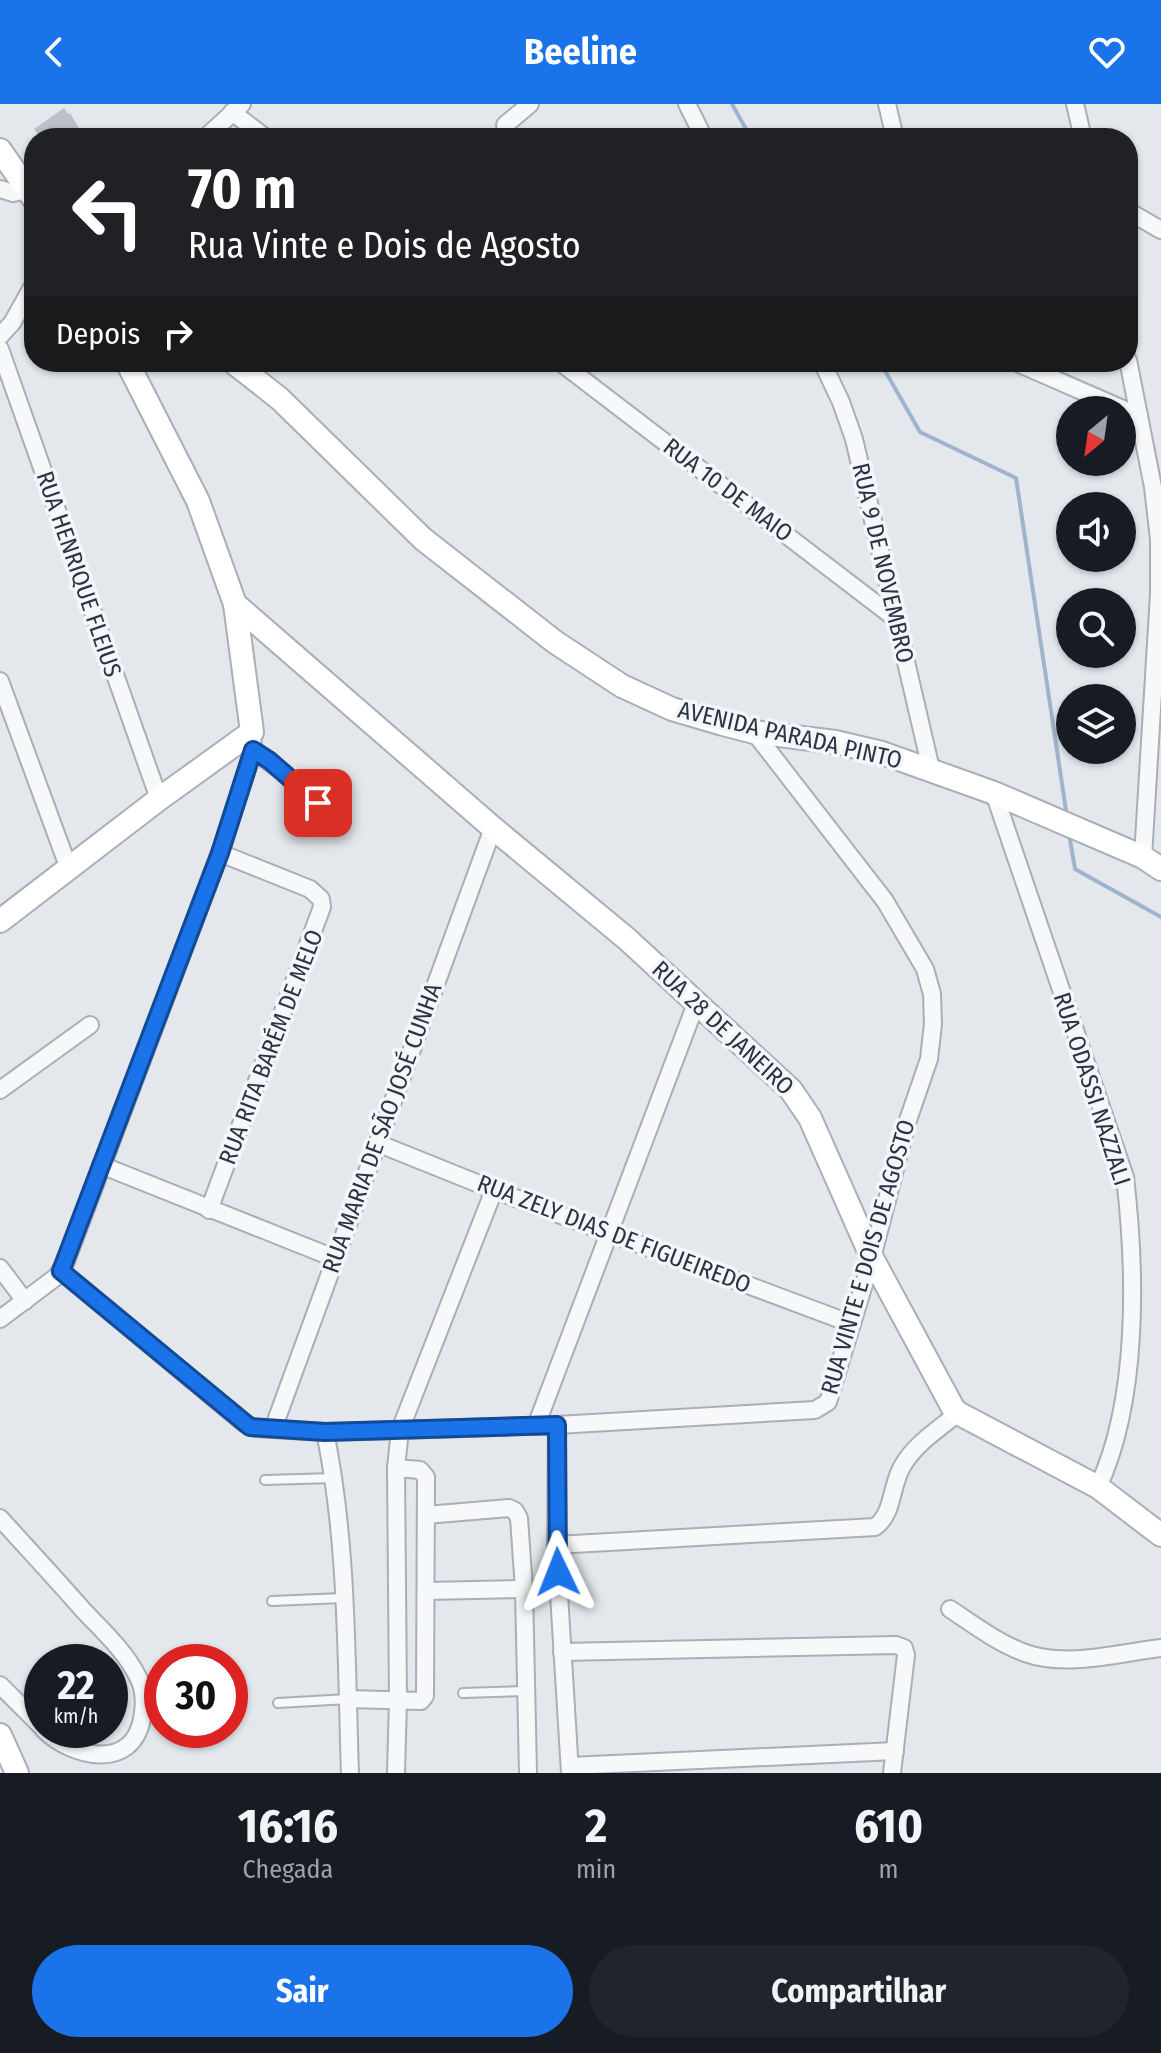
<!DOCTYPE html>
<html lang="pt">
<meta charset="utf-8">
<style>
:root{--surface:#171b24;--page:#20242c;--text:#f1f3f6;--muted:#9ea1a6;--accent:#1a73e8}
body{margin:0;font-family:"Fira Sans Condensed",sans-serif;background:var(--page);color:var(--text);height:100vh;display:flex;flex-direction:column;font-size:30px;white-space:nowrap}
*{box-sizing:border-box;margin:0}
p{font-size:26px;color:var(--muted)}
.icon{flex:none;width:44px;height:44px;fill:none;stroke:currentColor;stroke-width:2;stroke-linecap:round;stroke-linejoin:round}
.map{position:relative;height:1669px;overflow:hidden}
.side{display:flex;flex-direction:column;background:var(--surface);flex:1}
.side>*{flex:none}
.hud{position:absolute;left:24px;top:24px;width:1114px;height:244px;border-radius:32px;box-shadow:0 2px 6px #0004;background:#202124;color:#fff;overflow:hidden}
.needle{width:52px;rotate:209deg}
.buttons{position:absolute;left:1056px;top:292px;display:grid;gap:16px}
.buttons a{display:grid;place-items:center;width:80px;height:80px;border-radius:50%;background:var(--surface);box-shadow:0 2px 6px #0004;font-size:40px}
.speed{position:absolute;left:24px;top:1540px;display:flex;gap:16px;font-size:40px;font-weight:700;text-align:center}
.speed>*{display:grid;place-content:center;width:104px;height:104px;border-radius:50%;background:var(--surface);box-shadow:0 2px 6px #0004;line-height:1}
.speed small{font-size:20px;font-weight:400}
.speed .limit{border:12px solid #d22;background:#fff;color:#111}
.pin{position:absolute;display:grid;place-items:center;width:68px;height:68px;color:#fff;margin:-34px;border-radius:16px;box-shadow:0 4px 12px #0006}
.me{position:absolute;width:88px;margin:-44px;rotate:358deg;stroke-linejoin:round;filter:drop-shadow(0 0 6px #0008)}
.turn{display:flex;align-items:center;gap:28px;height:168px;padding:0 32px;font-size:36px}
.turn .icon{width:104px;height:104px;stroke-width:2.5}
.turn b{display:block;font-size:56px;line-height:68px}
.then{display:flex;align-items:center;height:76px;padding:0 32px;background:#0003;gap:16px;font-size:30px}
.eta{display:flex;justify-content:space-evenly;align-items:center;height:136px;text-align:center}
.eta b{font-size:48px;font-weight:700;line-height:56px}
.button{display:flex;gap:16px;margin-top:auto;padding:16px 32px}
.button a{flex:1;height:92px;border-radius:48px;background:var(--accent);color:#fff;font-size:32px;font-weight:700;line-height:92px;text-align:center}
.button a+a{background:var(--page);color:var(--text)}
header{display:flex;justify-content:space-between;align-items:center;height:104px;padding:0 32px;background:var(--accent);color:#fff;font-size:36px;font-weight:700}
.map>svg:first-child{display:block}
</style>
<header><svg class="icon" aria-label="back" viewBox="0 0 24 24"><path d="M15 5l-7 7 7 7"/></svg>Beeline<svg class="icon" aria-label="heart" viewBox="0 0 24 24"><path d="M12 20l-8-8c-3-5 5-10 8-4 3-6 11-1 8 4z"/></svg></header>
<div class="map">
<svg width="1161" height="1669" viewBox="0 0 1161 1669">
<rect width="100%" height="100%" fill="#e4e7ec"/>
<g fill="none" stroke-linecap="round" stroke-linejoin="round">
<g stroke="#9fb4cc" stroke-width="4">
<polyline points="732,0 751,34"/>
<polyline points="880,258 920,328 1016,374 1067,713"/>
<polyline points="1069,730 1075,765 1161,813"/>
</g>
</g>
<polygon fill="#bbc0ca" points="64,4 68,10 70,9 82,29 74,34 41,34 34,25"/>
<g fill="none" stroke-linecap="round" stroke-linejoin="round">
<defs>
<g id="lane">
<polyline points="265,1376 334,1374"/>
<polyline points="272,1497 343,1494"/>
<polyline points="463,1589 525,1587"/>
<polyline points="278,1599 348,1595"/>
</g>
<g id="street">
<polyline points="687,0 704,34"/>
<polyline points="887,0 895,34"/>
<polyline points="1075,0 1083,34"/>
<polyline points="232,8 266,34"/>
<polyline points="505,21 530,0"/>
<polyline points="205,34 242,0"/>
<polyline points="0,85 13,89 27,86"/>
<polyline points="1128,107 1161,126"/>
<polyline points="0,232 12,219 34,180"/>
<polyline points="0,245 159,695"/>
<polyline points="1128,256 1153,383 1159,435 1159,490 1143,753"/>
<polyline points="560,258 896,515"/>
<polyline points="822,258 841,298 854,335 931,665"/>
<polyline points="1015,258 1139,312"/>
<polyline points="0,577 69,765"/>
<polyline points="253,646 284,669 337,717"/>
<path d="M 994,689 L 1125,1073 C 1136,1167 1139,1296 1098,1383"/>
<polyline points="0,986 90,921"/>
<polyline points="377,1039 494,1086 852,1220"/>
<polyline points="101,1061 334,1154"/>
<polyline points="209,1106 322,803 321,795 310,785 220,749"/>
<polyline points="0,1164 25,1197"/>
<polyline points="61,1167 244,1319 255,1324 325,1328 400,1326 557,1321 815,1306 828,1298 872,1154 907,1019 929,955 933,920 932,890 925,865 885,797 754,628"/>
<polyline points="0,1215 56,1173 65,1160 220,749 253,646 252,628"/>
<polyline points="557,1321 556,1441 570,1669"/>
<polyline points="536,1322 697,897"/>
<polyline points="273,1325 493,724"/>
<path d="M 325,1328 C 348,1439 346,1556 350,1669"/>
<polyline points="426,1411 509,1404 515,1407 519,1414 524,1485 528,1669"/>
<path d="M 0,1414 C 28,1445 56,1475 83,1506 C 103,1527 125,1547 138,1573 C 145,1586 145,1600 142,1615 C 132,1667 73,1654 44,1626"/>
<path d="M 556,1441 L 875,1423 C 894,1410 891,1379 903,1361 C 916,1339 939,1325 958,1309"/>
<polyline points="426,1487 524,1485"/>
<path d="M 950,1505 C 974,1521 998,1539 1025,1549 C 1067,1564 1118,1549 1161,1544"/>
<polyline points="562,1548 896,1541 904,1544 906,1551 892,1669"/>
<polyline points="0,1581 42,1623"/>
<polyline points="348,1595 421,1597 425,1592 426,1373 420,1366 396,1364"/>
<polyline points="570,1662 895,1647"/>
<polyline points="396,1669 398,1596 396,1364 400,1326 494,1086"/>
</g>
<g id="secondary">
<polyline points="0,46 34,95"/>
<polyline points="233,258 280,295 423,435 555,538 622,582 672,605 723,620 754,628 835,638 882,649 994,689 1143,753 1161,765"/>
<polyline points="235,500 493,724 627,835 791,986 810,1014 872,1154 953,1304 958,1309 1098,1383 1161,1431"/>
<polyline points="0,817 159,695 252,628 235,500 198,397 127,258"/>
<polyline points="0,1631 17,1669"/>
</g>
</defs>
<use href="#lane" stroke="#a9aeb7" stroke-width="12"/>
<use href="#street" stroke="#a9aeb7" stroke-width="20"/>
<use href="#secondary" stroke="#a9aeb7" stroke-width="26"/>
<use href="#lane" stroke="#f7f8fa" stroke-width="8"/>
<use href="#street" stroke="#f7f8fa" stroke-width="16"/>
<use href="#secondary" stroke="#fff" stroke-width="22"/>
</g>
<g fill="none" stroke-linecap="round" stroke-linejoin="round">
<defs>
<polyline id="route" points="318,699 270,657 253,646 220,749 61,1167 250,1323 325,1328 557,1321 558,1468"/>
</defs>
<use href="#route" stroke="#114b97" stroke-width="20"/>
<use href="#route" stroke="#1a73e8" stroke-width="14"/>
</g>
<g text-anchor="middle" stroke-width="7" stroke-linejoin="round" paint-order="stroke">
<g font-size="24" fill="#2b3445" stroke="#f4f6f9">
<text transform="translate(728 386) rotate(37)" y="8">RUA 10 DE MAIO</text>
<text transform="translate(883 459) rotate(77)" y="8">RUA 9 DE NOVEMBRO</text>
<text transform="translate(79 470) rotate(71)" y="8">RUA HENRIQUE FLEIUS</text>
<text transform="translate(790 631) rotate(13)" y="8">AVENIDA PARADA PINTO</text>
<text transform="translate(723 924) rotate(43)" y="8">RUA 28 DE JANEIRO</text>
<text transform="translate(271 943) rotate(-69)" y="8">RUA RITA BARÉM DE MELO</text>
<text transform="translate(1092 985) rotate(72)" y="8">RUA ODASSI NAZZALI</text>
<text transform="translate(382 1024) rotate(-70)" y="8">RUA MARIA DE SÃO JOSÉ CUNHA</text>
<text transform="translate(614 1130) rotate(21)" y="8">RUA ZELY DIAS DE FIGUEIREDO</text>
<text transform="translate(868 1153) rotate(-74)" y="8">RUA VINTE E DOIS DE AGOSTO</text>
</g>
</g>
</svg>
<div class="buttons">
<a><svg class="needle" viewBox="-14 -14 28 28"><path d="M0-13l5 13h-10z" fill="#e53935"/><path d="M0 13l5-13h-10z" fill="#9ea1a6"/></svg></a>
<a><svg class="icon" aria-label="sound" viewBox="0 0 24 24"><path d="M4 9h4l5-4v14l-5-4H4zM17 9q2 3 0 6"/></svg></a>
<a><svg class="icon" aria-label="search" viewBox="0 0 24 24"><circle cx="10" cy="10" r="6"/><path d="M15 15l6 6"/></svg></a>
<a><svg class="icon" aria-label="layers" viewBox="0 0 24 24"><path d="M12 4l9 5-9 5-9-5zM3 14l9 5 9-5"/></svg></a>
</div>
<div class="speed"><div>22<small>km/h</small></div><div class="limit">30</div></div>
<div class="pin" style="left:318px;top:699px;background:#d93025"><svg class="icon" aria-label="arrive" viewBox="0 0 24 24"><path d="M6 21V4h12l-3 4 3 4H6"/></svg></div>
<svg class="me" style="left:558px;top:1468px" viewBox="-20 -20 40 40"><path d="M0-17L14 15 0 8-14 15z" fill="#1a73e8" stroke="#fff" stroke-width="4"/></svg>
<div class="hud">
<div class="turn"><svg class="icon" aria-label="left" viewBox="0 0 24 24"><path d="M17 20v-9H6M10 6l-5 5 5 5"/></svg><div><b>70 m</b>Rua Vinte e Dois de Agosto</div></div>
<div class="then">Depois<svg class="icon" aria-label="right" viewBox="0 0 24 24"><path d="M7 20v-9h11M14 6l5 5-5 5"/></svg></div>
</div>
</div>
<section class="side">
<div class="eta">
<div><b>16:16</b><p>Chegada</p></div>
<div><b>2</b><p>min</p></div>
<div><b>610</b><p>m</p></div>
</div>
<div class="button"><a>Sair</a><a>Compartilhar</a></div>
</section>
